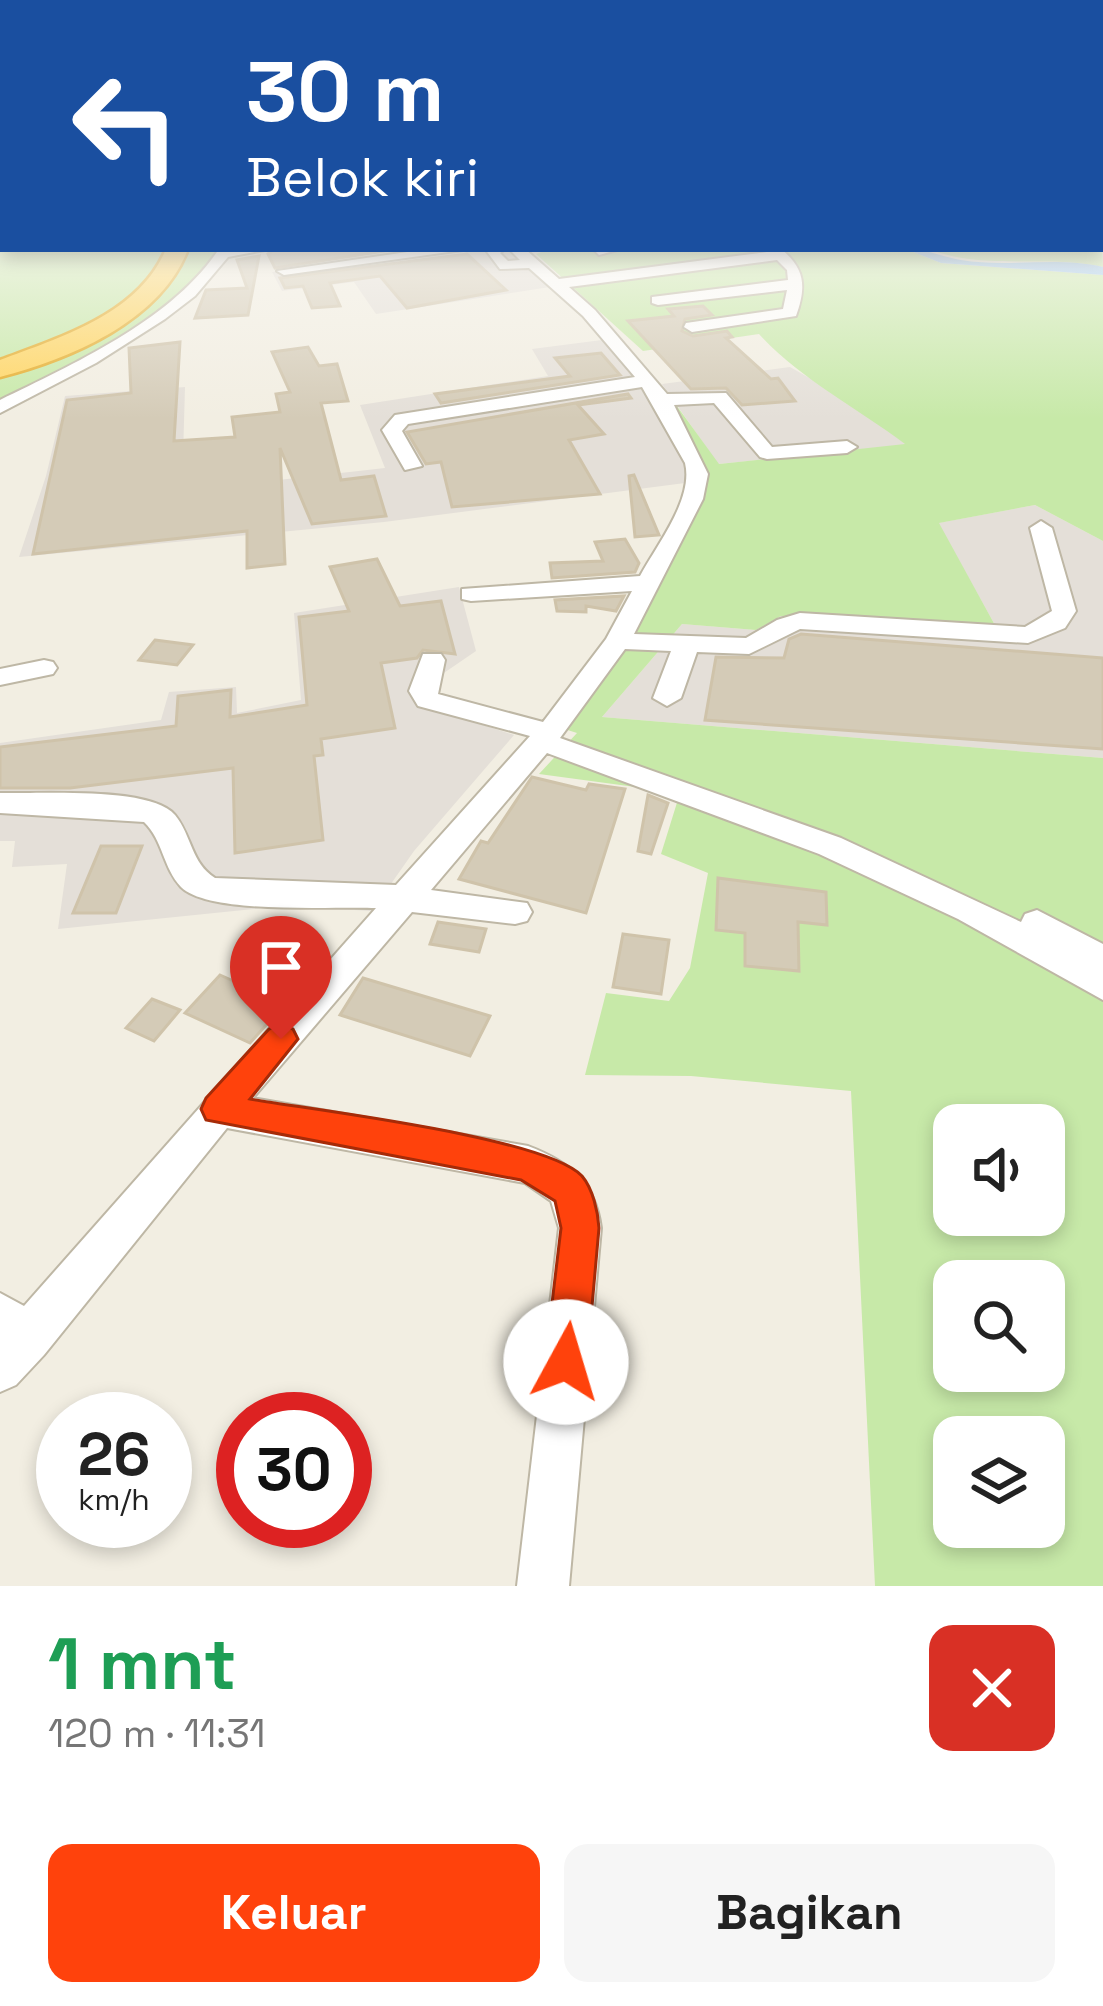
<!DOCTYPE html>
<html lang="id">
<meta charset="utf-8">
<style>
:root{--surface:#fff;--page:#f6f6f6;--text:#222;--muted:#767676;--accent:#ff420c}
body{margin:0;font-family:"Space Grotesk",sans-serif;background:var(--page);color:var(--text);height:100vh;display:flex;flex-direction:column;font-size:45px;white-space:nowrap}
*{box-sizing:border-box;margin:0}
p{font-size:39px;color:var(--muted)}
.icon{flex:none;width:66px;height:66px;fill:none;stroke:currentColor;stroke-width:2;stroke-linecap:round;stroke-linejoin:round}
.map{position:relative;height:1586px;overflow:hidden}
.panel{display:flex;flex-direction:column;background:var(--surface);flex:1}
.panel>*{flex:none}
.banner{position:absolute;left:0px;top:0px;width:1104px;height:252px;box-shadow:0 6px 18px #0003;background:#1a4fa0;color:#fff;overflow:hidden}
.buttons{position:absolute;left:933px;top:1104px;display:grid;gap:24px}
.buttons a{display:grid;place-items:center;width:132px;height:132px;border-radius:24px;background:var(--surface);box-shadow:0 6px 18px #0003;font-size:60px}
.speed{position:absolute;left:36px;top:1392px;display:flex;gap:24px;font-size:60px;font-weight:700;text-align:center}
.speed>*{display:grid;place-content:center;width:156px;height:156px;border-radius:50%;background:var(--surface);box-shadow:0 6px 18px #0003;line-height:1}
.speed small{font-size:30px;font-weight:400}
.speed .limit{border:18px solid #d22;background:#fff;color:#111}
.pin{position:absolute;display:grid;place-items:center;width:102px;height:102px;color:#fff;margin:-123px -51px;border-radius:50% 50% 50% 0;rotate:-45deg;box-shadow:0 0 12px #0007}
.pin .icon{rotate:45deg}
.me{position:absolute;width:132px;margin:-66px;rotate:6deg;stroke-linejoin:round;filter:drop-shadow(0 0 9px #0008)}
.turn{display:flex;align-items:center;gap:42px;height:252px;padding:0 48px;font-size:54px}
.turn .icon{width:156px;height:156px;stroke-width:2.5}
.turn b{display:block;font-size:84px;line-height:102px}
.round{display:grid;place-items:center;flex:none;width:126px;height:126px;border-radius:24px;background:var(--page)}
.head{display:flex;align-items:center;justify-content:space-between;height:204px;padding:0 48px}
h1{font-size:72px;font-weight:600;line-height:90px;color:#1e9e55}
.primary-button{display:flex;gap:24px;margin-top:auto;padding:24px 48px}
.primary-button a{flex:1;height:138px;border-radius:24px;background:var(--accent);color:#fff;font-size:48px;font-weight:600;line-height:138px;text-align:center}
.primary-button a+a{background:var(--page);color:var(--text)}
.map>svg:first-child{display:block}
</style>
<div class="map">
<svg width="1103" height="1586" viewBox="0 0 1103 1586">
<rect width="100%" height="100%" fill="#f2eee2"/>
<g fill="#e4dfd8" fill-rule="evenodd">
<path d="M 457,249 L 506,249 L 550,287 L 376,314 L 354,282 L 282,291 L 272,272 ZM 464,251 L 504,290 L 407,307 L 370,263 Z"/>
<polygon points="602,340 651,399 677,444 688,471 685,483 384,522 19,557 46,476 65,396 185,387 182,491 385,468 360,405 548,376 532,349"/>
<polygon points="790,367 843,397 907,445 718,464 662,384"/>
<polygon points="1035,505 1103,541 1103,758 602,717 682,624 756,630 781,616 995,625 938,523"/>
<polygon points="459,587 476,651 438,677 416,703 514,735 414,851 372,911 284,906 58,929 67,864 12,867 15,841 0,841 0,743 161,720 169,692 236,687 237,713 301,700 294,613"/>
</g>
<g fill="#c7e9a8" fill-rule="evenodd">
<polygon points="0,197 3,249 166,249 147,281 177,249 226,249 190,294 0,407"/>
<path d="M 1101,207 L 1103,267 C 1045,254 984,271 929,249 L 1101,249 Z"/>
<path d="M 550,249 L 906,249 L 941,263 L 1103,275 L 1103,541 L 1035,505 L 939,523 L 996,627 L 781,616 L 756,630 L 682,624 L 602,717 L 1103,758 L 1103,1586 L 875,1586 L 851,1091 L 691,1076 L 585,1075 L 606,993 L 669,1001 L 690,968 L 708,873 L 661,854 L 680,793 L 539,774 L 577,733 L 555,726 L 697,487 L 671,398 L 719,464 L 905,444 C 856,407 800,379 759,334 L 643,351 L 536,254 ZM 954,1125 L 1044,1125 L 1044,1215 L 954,1215 ZM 954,1281 L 1044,1281 L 1044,1371 L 954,1371 ZM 954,1437 L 1044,1437 L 1044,1527 L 954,1527 Z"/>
</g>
<path fill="#9ac9f3" d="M 906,249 C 927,249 942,257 961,260 C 1008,268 1056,256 1103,267 L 1103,275 L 941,263 Z"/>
<g fill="#d4cbb7" stroke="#cfc3aa" stroke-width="3">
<polygon points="274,249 397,249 275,268 268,254"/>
<polygon points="467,254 506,290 407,308 380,276 330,283 340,306 312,308 303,286 285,288 280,278"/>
<polygon points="259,256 248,315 195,318 206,290 247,288 237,260"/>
<polygon points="703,306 712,315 685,319 682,331 693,336 727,331 732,337 726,338 771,379 778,378 795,401 742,405 726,388 691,389 628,321 674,316 668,309"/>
<polygon points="180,342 174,441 235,437 232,417 280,412 276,394 290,392 272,352 308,347 319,366 337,364 348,401 321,403 341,480 374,476 386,516 312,524 280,448 285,564 247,568 247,531 33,554 67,400 131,393 129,348"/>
<polygon points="601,353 620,375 441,403 435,394 570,376 555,358"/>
<polygon points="628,394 631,398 578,405 604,434 569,440 600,494 452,507 441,462 426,464 407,432"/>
<polygon points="634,475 659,535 635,537 629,476"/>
<polygon points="625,539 639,563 635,572 552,578 550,563 603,561 595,542"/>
<polygon points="377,559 400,606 441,601 455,654 423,650 417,658 381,663 395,728 321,739 323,755 314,756 323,840 235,853 233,768 70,788 0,788 0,747 176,726 178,696 231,690 230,717 307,705 299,617 349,611 330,567"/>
<polygon points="624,596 616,611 586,606 586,612 557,611 555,600"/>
<polygon points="801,634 1103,658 1103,749 705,720 716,657 784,658 789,639"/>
<polygon points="155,640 193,645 177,665 139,660"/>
<polygon points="532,777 586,790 589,784 625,789 586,913 459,879 481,841 488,843"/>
<polygon points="648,795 668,803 651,854 638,851"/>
<polygon points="101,846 142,846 116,913 73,913"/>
<polygon points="718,878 826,892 827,925 798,922 799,971 745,966 745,933 716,930"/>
<polygon points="438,922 486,929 479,952 430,944"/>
<polygon points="623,934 669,940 661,994 613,987"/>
<polygon points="220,975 285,1004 250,1043 185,1013"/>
<polygon points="363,978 490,1016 470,1056 340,1015"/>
<polygon points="152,999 180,1010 154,1041 126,1028"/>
</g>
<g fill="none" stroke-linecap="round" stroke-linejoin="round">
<defs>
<g id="minor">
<path d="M 219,249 L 270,249 L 228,257 L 195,296 L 165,319 L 96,363 L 0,413 L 0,400 C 75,363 172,320 219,249 Z"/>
<polygon points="428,249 470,249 284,275 277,271"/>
<path d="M 485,249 L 505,249 L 500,253 L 508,261 L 520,260 L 509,249 L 525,249 L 559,279 L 767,252 L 764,249 L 781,249 C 806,269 806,288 796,316 L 692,332 L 684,327 L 686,323 L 783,309 L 787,290 L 658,305 L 652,303 L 652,297 L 788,280 L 787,270 L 777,260 L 569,287 L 595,310 L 667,394 L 726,393 L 772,447 L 847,441 L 857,447 L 847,453 L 767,459 L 760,457 L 714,403 L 674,405 L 708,474 L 703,499 L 634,634 L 746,638 L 777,620 L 800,613 L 1025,627 L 1052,611 L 1030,528 L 1041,521 L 1052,528 L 1076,611 L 1065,628 L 1028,643 L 800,629 L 749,654 L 697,652 L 681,698 L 667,706 L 653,698 L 671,651 L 625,649 L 560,738 L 841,838 L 1021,922 L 1025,914 L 1037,910 L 1103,944 L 1103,1000 L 958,919 L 819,854 L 547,753 L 431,890 L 527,903 L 532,912 L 527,921 L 515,924 L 412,912 L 253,1098 L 528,1146 C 570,1162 595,1182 601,1228 L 569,1586 L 517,1586 L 559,1228 L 551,1201 L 525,1183 L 227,1128 L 44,1355 L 16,1385 L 0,1392 L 0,1293 L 24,1306 L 376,908 C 333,906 209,915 181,887 C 163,868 163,840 144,822 L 0,813 L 0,793 C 39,794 151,786 175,815 C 192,836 191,863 215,878 L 396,885 L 530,736 L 418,706 L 409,691 L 423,654 L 441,654 L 445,660 L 438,694 L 543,722 L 606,639 L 632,591 L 471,601 L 462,599 L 462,589 L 640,576 C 656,546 694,499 685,463 L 642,387 L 408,424 L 402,431 L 422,466 L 405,470 L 382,430 L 395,415 L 635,377 L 583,316 L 529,268 L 500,269 Z"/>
<polygon points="593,249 621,249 599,255"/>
<polygon points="44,660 53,662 57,668 53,674 0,685 0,669"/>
</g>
<path id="highway" d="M 166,249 L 188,249 C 161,321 70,359 0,377 L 0,360 C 61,337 139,314 166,249 Z"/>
</defs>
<use href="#minor" stroke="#beb7a5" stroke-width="4"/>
<use href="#highway" stroke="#e5ad2a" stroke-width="5"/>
<use href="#minor" fill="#fff" fill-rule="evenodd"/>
<use href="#highway" fill="#ffd560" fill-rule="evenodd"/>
</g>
<linearGradient id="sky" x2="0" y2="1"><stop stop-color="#89bcec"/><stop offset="0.47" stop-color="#f9f7f2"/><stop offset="1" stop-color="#f9f7f2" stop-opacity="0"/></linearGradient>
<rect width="1103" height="419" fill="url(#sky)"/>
<path fill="#ff420c" stroke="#a62b08" stroke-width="3" d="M 281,1025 L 293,1029 L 298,1039 L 250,1099 C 313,1110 545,1137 582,1176 C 593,1189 598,1212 599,1228 L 587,1362 L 581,1377 L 566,1383 L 551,1377 L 545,1362 L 561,1228 L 555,1201 L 521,1180 L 206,1120 L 201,1109 L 206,1098 L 269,1029 Z"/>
</svg>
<div class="buttons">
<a><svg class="icon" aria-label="sound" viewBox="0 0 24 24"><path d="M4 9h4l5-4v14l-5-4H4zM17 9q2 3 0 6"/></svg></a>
<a><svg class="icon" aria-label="search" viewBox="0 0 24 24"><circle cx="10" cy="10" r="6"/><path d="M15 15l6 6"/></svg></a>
<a><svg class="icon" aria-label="layers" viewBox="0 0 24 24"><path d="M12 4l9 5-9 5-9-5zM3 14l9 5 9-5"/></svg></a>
</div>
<div class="speed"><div>26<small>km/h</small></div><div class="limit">30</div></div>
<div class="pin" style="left:281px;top:1039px;background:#d93025"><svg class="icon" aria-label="arrive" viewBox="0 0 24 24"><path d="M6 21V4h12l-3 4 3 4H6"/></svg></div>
<svg class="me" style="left:566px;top:1362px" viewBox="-20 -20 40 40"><circle r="19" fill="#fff"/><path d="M0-13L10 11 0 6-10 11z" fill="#ff420c"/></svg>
<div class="banner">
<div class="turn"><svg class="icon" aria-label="left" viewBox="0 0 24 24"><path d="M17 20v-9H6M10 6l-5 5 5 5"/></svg><div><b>30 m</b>Belok kiri</div></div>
</div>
</div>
<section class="panel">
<div class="head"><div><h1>1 mnt</h1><p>120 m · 11:31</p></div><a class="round" style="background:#d93025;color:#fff"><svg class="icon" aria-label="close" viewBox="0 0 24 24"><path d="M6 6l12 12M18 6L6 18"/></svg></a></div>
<div class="primary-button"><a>Keluar</a><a>Bagikan</a></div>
</section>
